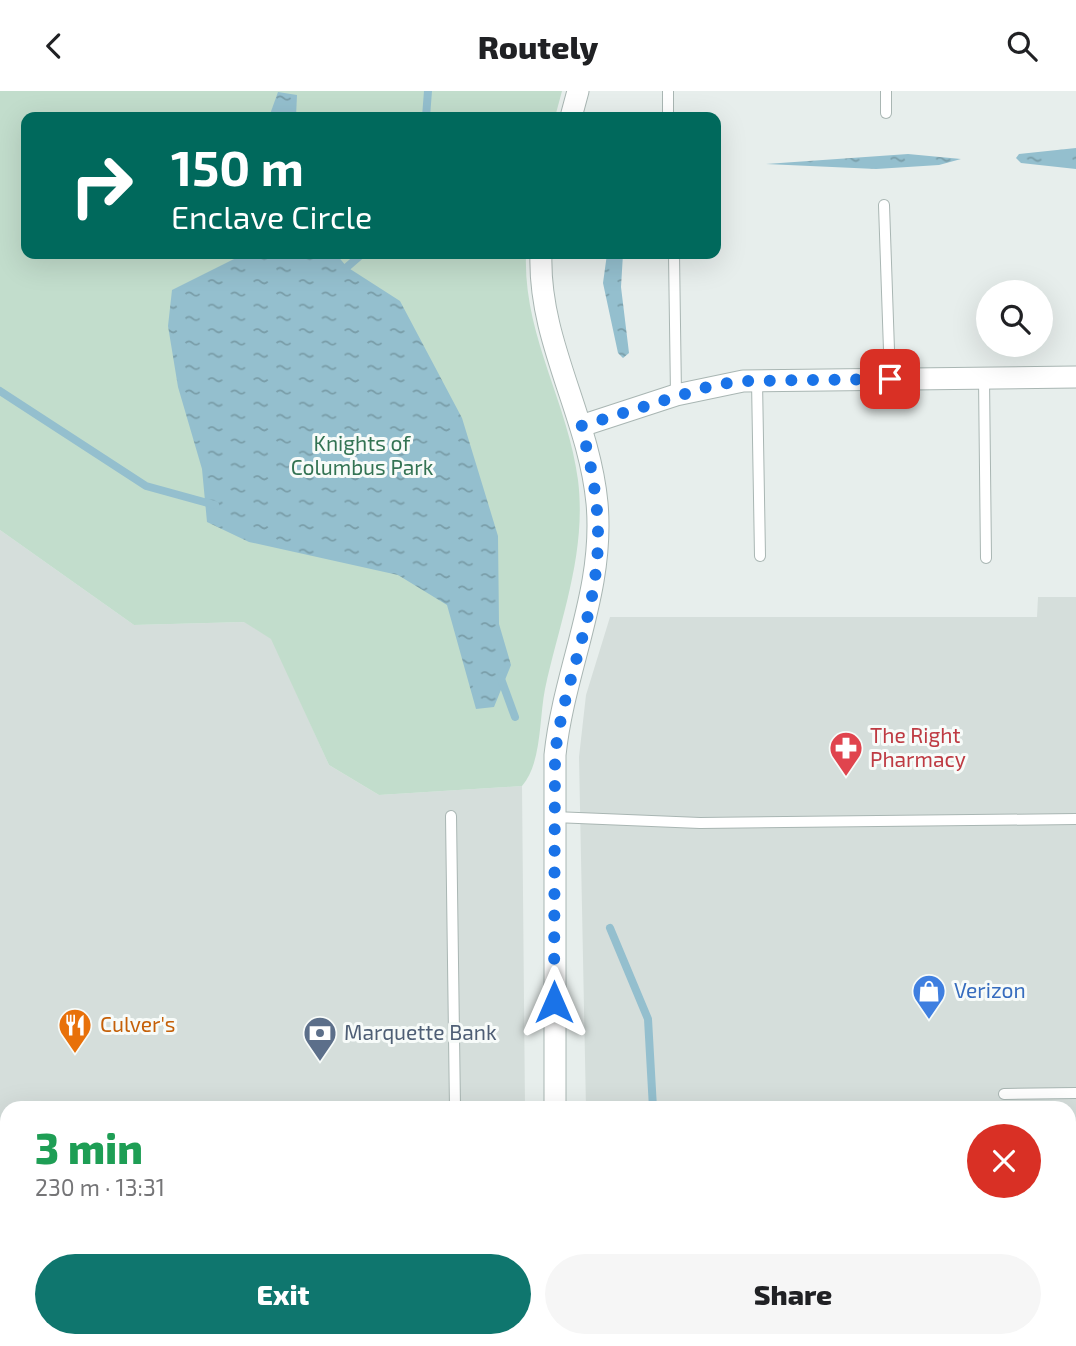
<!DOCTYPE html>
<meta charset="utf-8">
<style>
:root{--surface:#fff;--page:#f6f6f6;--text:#202124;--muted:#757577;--accent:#0f766e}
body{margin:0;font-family:"Exo 2",sans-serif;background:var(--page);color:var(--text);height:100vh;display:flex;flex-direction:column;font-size:26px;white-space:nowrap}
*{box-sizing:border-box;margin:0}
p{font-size:23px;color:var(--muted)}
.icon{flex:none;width:38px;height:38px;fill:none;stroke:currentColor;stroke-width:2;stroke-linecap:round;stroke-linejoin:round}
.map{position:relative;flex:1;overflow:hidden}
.drawer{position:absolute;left:0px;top:1010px;width:1076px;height:247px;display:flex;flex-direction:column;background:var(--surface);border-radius:21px 21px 0 0;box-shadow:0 7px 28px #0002}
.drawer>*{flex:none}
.hud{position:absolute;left:21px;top:21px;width:700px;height:147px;border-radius:14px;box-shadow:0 7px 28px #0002;background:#00695c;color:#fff;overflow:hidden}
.tools{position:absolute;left:976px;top:189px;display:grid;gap:14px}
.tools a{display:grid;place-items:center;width:77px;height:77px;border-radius:50%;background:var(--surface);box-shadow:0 7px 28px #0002;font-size:35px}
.pin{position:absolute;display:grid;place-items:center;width:60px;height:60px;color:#fff;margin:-30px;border-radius:14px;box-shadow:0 4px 10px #0006}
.me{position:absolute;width:77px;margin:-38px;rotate:0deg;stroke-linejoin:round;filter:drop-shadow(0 0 5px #0008)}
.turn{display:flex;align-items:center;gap:24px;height:147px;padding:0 35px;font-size:32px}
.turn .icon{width:91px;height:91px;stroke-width:2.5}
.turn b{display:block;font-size:49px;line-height:60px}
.round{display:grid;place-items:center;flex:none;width:74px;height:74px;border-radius:37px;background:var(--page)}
.overview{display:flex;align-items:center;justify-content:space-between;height:119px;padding:0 35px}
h1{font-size:42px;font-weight:800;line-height:52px;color:#1e9e55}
.cta{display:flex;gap:14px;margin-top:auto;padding:14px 35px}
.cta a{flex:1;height:80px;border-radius:42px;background:var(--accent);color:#fff;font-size:28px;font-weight:800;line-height:80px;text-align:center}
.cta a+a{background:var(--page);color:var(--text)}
header{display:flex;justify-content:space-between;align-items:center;height:91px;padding:0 35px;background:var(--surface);font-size:32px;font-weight:800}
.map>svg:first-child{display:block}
</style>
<header><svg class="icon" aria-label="back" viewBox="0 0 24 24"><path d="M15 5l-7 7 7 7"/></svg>Routely<svg class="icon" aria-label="search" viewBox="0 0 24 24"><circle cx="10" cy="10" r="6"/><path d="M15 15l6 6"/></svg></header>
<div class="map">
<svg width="1076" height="1255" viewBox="0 0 1076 1255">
<defs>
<pattern id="water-ripples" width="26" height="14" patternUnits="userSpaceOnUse" patternTransform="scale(1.75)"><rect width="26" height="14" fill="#94bfce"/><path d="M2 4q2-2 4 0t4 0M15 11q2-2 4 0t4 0" fill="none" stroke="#799da8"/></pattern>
</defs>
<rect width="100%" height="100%" fill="#e7eeec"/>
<g fill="#d5dedb">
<polygon points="0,439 134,534 245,531 272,548 329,674 379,704 522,695 525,1017 7,1017 7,1116 0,1116"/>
<polygon points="1038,506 1076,506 1076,1097 1069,1097 1069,1017 586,1017 579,666 586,604 610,526 1037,526"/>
</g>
<path fill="#c2ddcc" d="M 0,0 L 562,0 L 555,26 L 26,26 L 26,163 L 526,163 C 523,244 568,311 578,389 C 587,462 560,529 545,598 C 539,628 542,672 522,695 L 379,704 L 329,674 L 271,548 L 244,531 L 134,534 L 0,439 Z"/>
<g fill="url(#water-ripples)">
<polygon points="278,1 297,4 296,26 269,26"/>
<polygon points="1076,57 1076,78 1021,72 1016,67 1019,63"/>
<polygon points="908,63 961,68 939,74 876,78 766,73"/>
<polygon points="244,163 336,163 347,176 400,210 462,327 498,445 499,533 511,574 494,616 476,618 447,514 398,484 249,451 207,431 202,378 178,296 168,235 172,199"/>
<polygon points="607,163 623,163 621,196 629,262 623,267 618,262 603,192"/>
</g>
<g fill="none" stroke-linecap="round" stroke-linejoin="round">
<g stroke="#94bfce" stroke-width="8">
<polyline points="426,26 428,0"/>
<polyline points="347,176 362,163"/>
<polyline points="0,300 146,395 215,414"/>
<polyline points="500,585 515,626"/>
<polyline points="610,837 648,928 653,1017"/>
</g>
<defs>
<g id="service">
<polyline points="886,0 886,22"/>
<polyline points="668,23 668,0"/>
<polyline points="884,114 890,288"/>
<polyline points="674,163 676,304"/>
<polyline points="984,287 986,467"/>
<polyline points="757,290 760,465"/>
<polyline points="451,725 455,1017"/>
<polyline points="554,726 700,732 1076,728"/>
<polyline points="1004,1003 1076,1002"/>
<polyline points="0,1040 7,1040"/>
<polyline points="0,1086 7,1077"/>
<polyline points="8,1255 8,1250"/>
<polyline points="304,1255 304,1250"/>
</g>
<g id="minor">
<polyline points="571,26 578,0"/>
<path d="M 541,163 C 538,250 589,326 597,412 C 605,500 564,578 555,664 L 555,1017"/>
<polyline points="581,335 676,304 743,290 1076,286"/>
<polyline points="559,1250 559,1255"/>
</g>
<g id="primary">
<polyline points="1069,1126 1076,1125"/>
<polyline points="0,1138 7,1138"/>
<polyline points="1069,1174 1076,1174"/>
<polyline points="0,1183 7,1183"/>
</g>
</defs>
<use href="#service" stroke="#a9b6b3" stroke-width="12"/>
<use href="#minor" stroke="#a9b6b3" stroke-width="23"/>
<use href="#primary" stroke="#c2c9c8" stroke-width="23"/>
<use href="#service" stroke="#fff" stroke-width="10"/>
<use href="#minor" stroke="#fff" stroke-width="21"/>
<use href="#primary" stroke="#6fa099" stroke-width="21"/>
</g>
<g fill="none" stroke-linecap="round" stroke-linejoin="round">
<path stroke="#1a73e8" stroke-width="12" stroke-dasharray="0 21.6" d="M 554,911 L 555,664 C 562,601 589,542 596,479 C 602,430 594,383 581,335 L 714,294 L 743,290 L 890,288"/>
</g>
<defs>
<symbol id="pharmacy-pin" viewBox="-11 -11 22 30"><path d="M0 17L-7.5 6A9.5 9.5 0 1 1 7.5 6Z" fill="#e0444e" stroke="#f7fbf9"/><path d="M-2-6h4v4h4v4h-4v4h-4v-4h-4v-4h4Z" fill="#fff"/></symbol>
<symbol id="shop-pin" viewBox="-11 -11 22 30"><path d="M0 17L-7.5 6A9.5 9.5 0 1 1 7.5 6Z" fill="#3f7fe0" stroke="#f7fbf9"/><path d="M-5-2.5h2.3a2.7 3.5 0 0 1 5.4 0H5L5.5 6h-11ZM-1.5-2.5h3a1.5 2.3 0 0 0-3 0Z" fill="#fff"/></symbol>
<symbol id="restaurant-pin" viewBox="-11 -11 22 30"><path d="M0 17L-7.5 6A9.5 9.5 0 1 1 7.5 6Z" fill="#e8710a" stroke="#f7fbf9"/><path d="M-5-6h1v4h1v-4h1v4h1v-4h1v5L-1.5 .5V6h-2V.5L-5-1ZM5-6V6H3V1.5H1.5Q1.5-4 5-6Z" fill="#fff"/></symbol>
<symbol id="bank-pin" viewBox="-11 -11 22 30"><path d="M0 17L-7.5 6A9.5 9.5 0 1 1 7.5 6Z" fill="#5c6f8a" stroke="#f7fbf9"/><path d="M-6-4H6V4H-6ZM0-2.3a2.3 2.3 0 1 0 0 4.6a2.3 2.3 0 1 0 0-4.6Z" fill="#fff"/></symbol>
</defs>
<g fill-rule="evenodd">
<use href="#pharmacy-pin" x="827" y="638" width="38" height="52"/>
<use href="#shop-pin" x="910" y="881" width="38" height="52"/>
<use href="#restaurant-pin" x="56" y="915" width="38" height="52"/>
<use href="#bank-pin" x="301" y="923" width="38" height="52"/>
</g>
<g text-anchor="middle" stroke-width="6" stroke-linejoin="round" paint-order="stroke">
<g font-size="21" fill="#337353" stroke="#f7fbf9">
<text x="362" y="360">Knights of<tspan x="362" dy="24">Columbus Park</tspan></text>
</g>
<g font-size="21" fill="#be3a42" stroke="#f7fbf9" text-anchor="start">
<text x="870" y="652">The Right<tspan x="870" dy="24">Pharmacy</tspan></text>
</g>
<g font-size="21" fill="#366cbe" stroke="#f7fbf9" text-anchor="start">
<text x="954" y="907">Verizon</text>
</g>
<g font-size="21" fill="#c56008" stroke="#f7fbf9" text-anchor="start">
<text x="100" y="941">Culver's</text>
</g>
<g font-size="21" fill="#4e5e75" stroke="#f7fbf9" text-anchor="start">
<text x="344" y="949">Marquette Bank</text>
</g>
</g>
</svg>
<div class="tools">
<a><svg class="icon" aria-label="search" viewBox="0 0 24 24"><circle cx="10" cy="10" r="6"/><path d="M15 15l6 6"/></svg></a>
</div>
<div class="pin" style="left:890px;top:288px;background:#d93025"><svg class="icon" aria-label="arrive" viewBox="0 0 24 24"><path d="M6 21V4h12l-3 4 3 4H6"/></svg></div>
<svg class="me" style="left:554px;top:911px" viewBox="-20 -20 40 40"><path d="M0-17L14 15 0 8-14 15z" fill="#1a73e8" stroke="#fff" stroke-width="4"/></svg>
<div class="hud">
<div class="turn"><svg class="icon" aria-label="right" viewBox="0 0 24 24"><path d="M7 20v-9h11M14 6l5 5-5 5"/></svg><div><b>150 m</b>Enclave Circle</div></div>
</div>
<section class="drawer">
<div class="overview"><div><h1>3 min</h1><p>230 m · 13:31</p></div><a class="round" style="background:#d93025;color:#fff"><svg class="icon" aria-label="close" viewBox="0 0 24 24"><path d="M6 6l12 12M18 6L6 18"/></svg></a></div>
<div class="cta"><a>Exit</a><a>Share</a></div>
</section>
</div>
